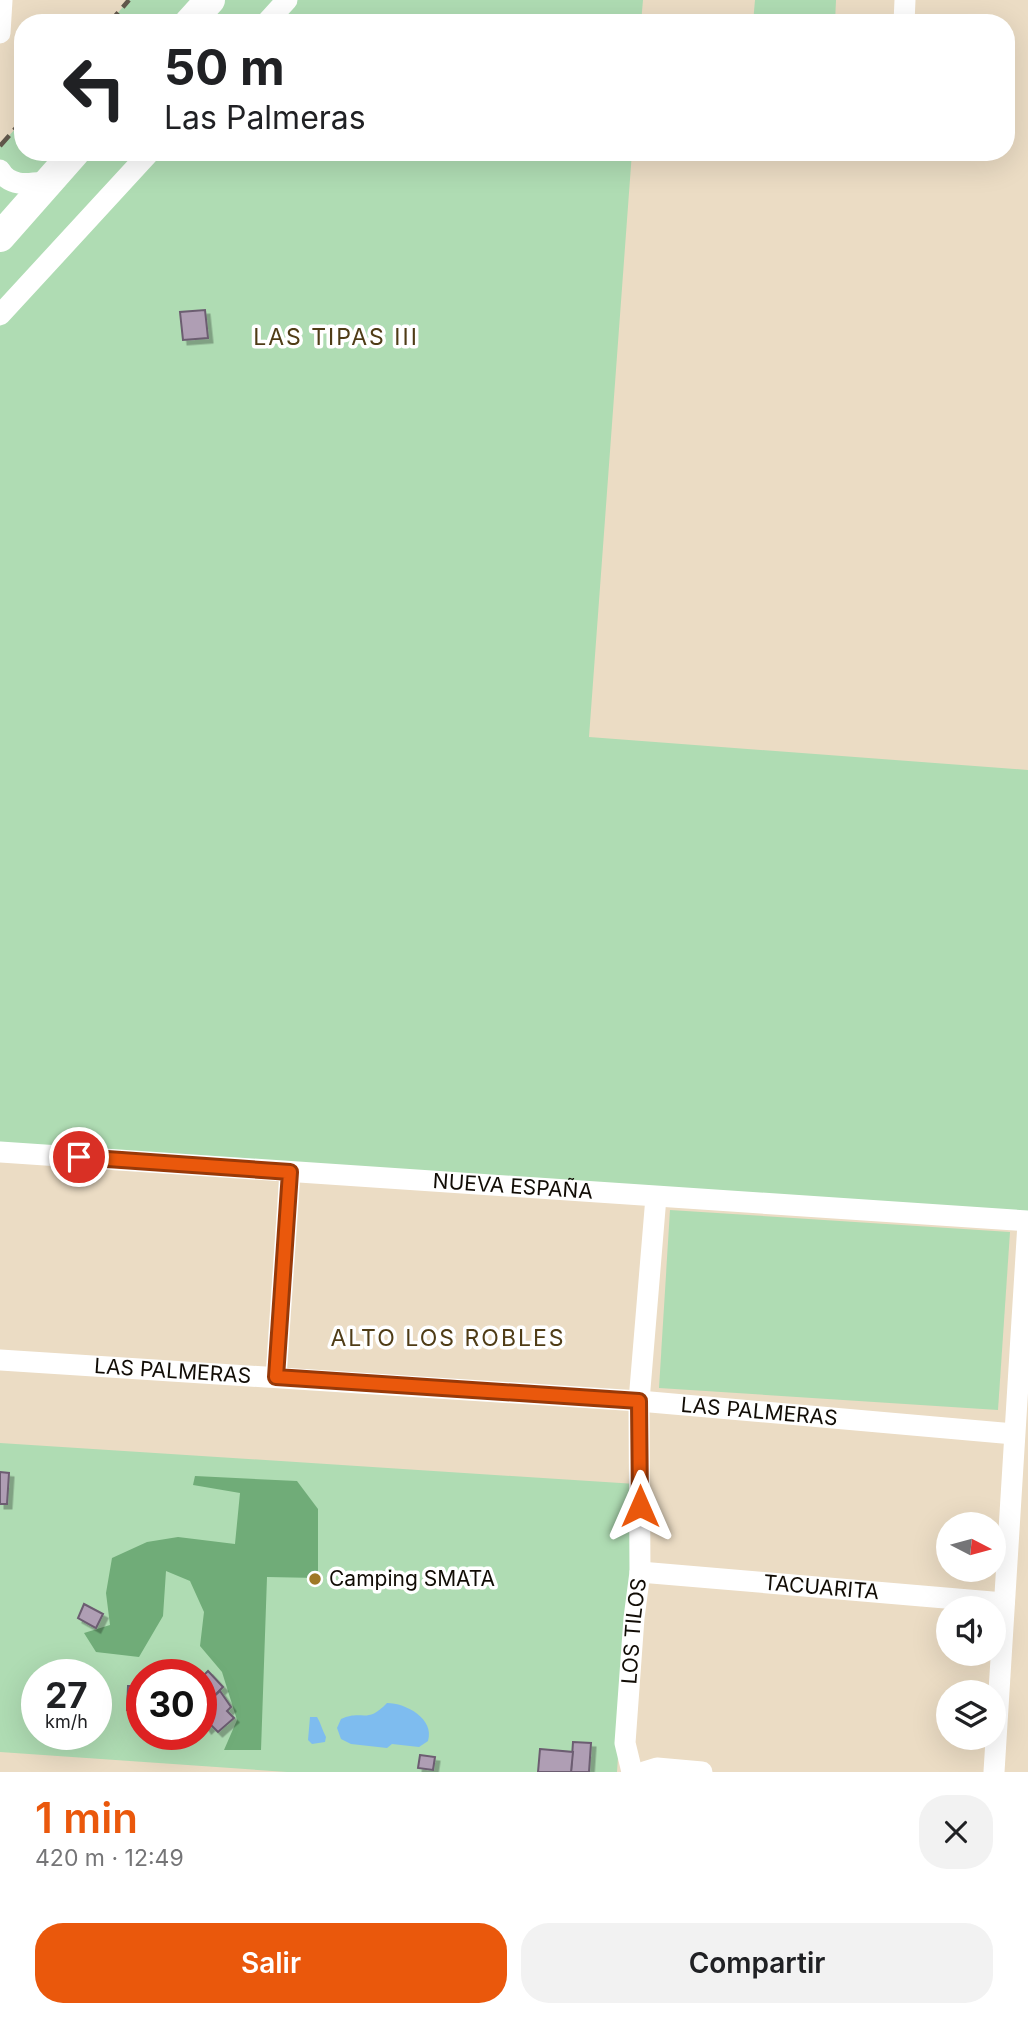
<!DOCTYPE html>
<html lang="es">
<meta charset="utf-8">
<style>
:root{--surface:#fff;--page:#f2f2f2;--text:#202124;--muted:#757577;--accent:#ea580c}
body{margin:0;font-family:Inter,sans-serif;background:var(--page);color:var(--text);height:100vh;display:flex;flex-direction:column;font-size:26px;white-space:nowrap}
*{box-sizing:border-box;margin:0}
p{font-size:23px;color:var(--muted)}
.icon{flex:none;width:38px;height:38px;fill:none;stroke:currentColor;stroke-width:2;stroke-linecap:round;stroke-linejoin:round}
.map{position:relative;height:1772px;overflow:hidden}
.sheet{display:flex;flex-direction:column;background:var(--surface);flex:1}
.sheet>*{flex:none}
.guide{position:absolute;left:14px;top:14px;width:1001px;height:147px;border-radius:28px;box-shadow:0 7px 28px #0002;background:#fff;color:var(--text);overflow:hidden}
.needle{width:46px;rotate:96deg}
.fabs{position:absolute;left:936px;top:1512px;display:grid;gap:14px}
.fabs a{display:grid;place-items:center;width:70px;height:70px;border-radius:50%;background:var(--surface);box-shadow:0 7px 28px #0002;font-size:35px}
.speed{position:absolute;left:21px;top:1659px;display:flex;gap:14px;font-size:35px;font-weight:700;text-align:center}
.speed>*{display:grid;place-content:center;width:91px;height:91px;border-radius:50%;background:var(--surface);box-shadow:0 7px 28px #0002;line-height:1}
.speed small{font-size:18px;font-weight:400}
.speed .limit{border:10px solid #d22;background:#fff;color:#111}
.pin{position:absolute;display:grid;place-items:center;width:60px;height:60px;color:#fff;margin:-30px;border:4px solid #fff;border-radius:50%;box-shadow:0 2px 7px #0007}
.me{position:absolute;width:77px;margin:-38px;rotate:0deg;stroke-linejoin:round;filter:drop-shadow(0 0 5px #0008)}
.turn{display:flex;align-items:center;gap:24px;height:147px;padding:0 35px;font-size:32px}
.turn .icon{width:91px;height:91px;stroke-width:2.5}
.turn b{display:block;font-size:49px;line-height:60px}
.round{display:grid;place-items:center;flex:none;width:74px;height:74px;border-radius:28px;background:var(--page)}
.headline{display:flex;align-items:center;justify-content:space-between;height:119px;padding:0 35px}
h1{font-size:42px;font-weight:600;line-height:52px;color:var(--accent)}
.button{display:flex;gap:14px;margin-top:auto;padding:14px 35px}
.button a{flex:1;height:80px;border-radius:28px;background:var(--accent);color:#fff;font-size:28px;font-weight:600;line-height:80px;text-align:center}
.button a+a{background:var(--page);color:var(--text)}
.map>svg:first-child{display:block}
</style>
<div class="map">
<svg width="1028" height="1772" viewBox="0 0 1028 1772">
<defs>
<filter id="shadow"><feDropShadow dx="4.5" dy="4.5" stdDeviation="0" flood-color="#0004"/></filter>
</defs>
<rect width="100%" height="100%" fill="#ebdcc4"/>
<g fill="#afdcb3" fill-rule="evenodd">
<polygon points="129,0 643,0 641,23 109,23"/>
<polygon points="755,0 836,0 835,23 753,23"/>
<polygon points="23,120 23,152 632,152 589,737 1028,770 1028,1221 0,1152 0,146"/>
<polygon points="670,1210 1010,1232 998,1410 659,1388"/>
<path d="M 0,1443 L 636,1484 L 617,1772 L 287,1772 L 0,1752 ZM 37,1675 L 96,1675 L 96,1734 L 37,1734 ZM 142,1675 L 201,1675 L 201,1734 L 142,1734 Z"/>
</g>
<polygon fill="#70ac78" points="195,1476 297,1481 318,1509 318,1578 267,1577 261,1750 224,1750 237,1720 222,1672 200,1646 204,1612 190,1581 166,1571 163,1616 139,1657 96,1652 84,1633 110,1625 106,1593 112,1558 147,1542 178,1537 235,1544 240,1493 193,1485"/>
<g fill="#7ebcef">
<path d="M 387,1703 C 406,1703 435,1719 428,1741 L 419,1747 L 392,1744 L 387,1748 L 351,1744 L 341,1739 L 337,1728 L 341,1719 C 363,1709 366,1725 387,1703 Z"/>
<path d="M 310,1717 L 317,1717 C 321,1723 322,1730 326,1737 L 325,1742 L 312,1744 L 308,1740 Z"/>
</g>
<g fill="#af9eb4" stroke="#6c5d71" stroke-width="2" filter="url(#shadow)">
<polygon points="205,310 208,338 183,340 180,312"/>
<polygon points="0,1472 9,1473 7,1504 0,1504"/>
<polygon points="84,1604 103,1614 96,1628 78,1618"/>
<polygon points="208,1671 223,1687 209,1701 201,1693 201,1678"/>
<polygon points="128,1686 142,1686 142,1711 127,1710"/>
<polygon points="220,1691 231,1707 227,1711 234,1718 218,1732 211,1725 207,1729 203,1723 201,1725 201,1708"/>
<polygon points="573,1742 591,1743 589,1772 571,1772"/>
<polygon points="540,1749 573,1752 571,1772 538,1772"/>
<polygon points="420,1755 435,1757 433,1770 418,1768"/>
</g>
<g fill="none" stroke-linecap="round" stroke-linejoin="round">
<g stroke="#fff" stroke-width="21">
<polyline points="266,23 287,0"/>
<polyline points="904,23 905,0"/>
<polyline points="0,33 2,0"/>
<path d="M 0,170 C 10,189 33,183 50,181"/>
<polyline points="0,315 150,152"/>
<path id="s1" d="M 0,1152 L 1028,1221"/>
<path id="s2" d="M 0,1360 L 639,1401 L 1014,1434"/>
<polyline points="276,1377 290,1172"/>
<path id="s3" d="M 640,1572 L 1004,1603"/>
<path id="s4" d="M 632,1772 L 625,1743 L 634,1618 L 640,1572 L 639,1401 L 656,1197"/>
<polyline points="644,1772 657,1768 702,1772"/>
<polyline points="994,1772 1028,1223"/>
</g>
<g stroke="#fff" stroke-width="30">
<polyline points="189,23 210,0"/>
<polyline points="0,237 75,152"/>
</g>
<g stroke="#62594c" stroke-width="4.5" stroke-dasharray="14 7" stroke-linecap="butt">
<polyline points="109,23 129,0"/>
<polyline points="0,146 23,120"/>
</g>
</g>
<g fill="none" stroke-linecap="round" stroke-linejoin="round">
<defs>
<polyline id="route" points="79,1157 290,1172 276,1377 639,1401 640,1506"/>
</defs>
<use href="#route" stroke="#983908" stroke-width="18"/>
<use href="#route" stroke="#ea580c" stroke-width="12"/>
</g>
<circle fill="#9f7826" stroke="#fff" stroke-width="2.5" cx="315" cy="1579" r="7"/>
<g text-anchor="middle" stroke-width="7" stroke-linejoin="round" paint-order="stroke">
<g font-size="21" fill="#110c05" stroke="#fff">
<text dy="7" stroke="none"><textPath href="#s1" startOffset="514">NUEVA ESPAÑA</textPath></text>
<text dy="7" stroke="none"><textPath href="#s2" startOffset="173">LAS PALMERAS</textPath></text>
<text dy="7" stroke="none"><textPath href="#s2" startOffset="761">LAS PALMERAS</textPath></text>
<text dy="7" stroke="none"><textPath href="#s3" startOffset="182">TACUARITA</textPath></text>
<text dy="7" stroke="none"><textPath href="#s4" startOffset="142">LOS TILOS</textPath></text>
</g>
<g font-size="21" fill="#110c05" stroke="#fff" text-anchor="start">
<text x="329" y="1586">Camping SMATA</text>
</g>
<g font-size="23" letter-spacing="2" fill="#4f3c16" stroke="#fff">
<text x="336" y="345">LAS TIPAS III</text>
<text x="448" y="1346">ALTO LOS ROBLES</text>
</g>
</g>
</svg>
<div class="fabs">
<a><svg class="needle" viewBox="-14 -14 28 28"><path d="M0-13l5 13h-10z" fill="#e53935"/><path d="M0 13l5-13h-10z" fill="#757577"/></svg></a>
<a><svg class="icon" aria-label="sound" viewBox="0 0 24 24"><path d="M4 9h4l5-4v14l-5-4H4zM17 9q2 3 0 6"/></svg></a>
<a><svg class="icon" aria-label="layers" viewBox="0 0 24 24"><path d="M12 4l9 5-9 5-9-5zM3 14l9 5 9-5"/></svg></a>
</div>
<div class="speed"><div>27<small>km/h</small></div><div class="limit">30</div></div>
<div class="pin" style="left:79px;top:1157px;background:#d93025"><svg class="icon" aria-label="arrive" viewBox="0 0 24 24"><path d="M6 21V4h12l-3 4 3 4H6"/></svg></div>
<svg class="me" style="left:640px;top:1506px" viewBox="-20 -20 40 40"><path d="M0-17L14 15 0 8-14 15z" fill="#ea580c" stroke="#fff" stroke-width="4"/></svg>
<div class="guide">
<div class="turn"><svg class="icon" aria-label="left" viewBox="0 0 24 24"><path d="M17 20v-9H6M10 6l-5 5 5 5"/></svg><div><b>50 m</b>Las Palmeras</div></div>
</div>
</div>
<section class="sheet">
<div class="headline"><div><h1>1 min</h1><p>420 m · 12:49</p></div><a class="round"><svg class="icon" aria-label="close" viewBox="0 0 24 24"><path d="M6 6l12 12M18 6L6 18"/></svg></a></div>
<div class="button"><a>Salir</a><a>Compartir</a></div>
</section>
